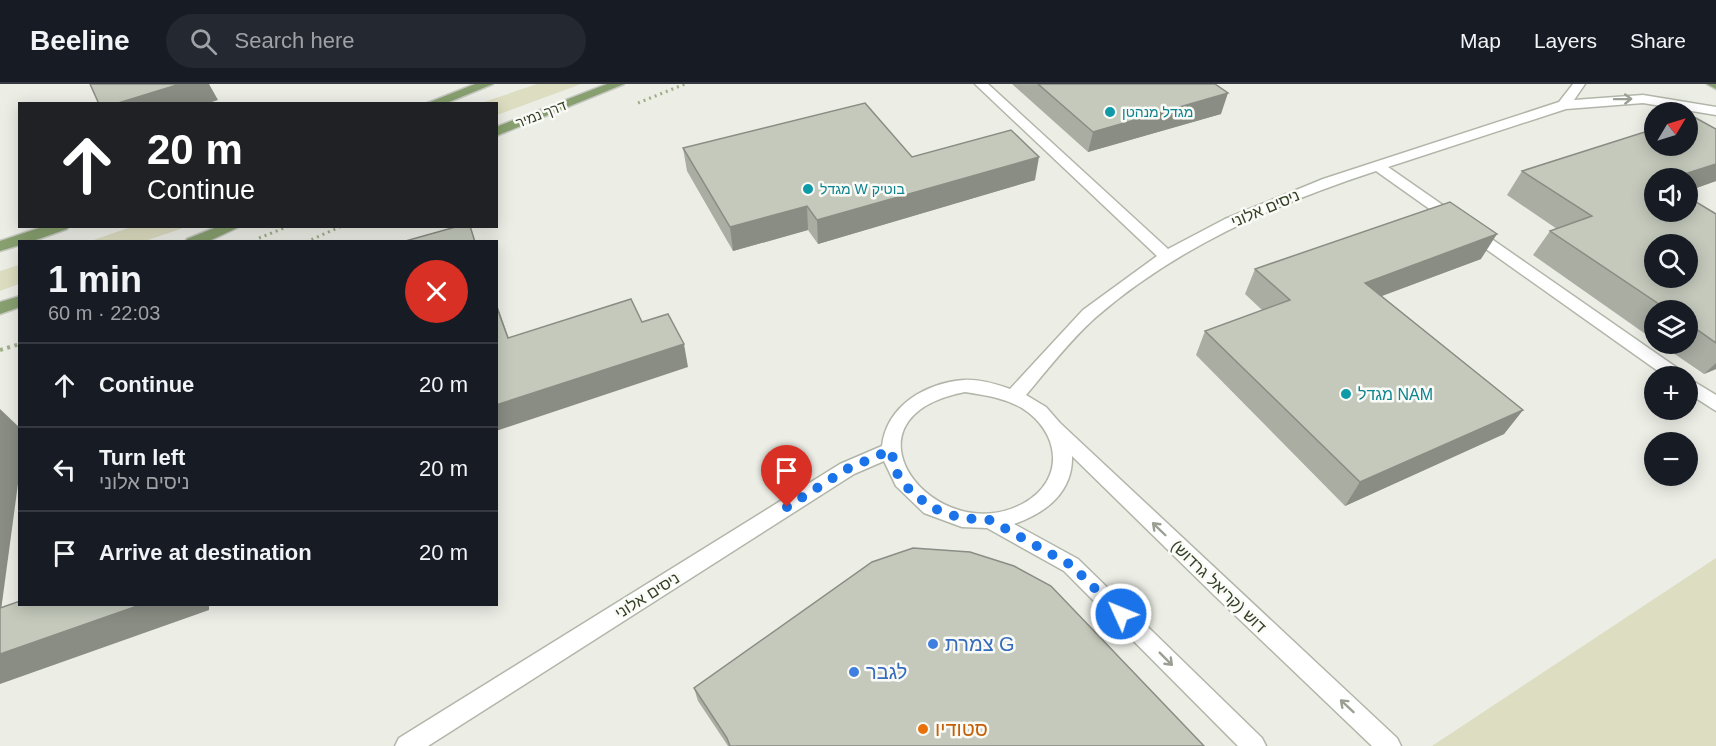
<!DOCTYPE html>
<meta charset="utf-8">
<style>
:root{--surface:#171b24;--page:#242831;--text:#f1f3f6;--muted:#9ea1a6;--line:#363941}
body{margin:0;font-family:Arial,"Noto Sans Hebrew",sans-serif;background:var(--page);color:var(--text);height:100vh;display:flex;flex-direction:column;font-size:22px;white-space:nowrap}
*{box-sizing:border-box;margin:0}
p{font-size:20px;color:var(--muted)}
.icon{flex:none;width:33px;height:33px;fill:none;stroke:currentColor;stroke-width:2;stroke-linecap:round;stroke-linejoin:round}
.map{position:relative;flex:1;overflow:hidden}
.side{position:absolute;left:18px;top:156px;width:480px;height:366px;display:flex;flex-direction:column;background:var(--surface);border-radius:0px;box-shadow:0 3px 15px #0003}
.side>*{flex:none}
.guide{position:absolute;left:18px;top:18px;width:480px;height:126px;border-radius:0px;box-shadow:0 3px 15px #0003;background:#202124;color:#fff;overflow:hidden}
.needle{width:39px;rotate:52deg}
.buttons{position:absolute;left:1644px;top:18px;display:grid;gap:12px}
.buttons a{display:grid;place-items:center;width:54px;height:54px;border-radius:50%;background:var(--surface);box-shadow:0 3px 15px #0003;font-size:30px}
.pin{position:absolute;display:grid;place-items:center;width:51px;height:51px;color:#fff;margin:-62px -26px;border-radius:50% 50% 50% 0;rotate:-45deg;box-shadow:0 0 6px #0007}
.pin .icon{rotate:45deg}
.me{position:absolute;width:66px;margin:-33px;rotate:314deg;stroke-linejoin:round;filter:drop-shadow(0 0 4px #0008)}
.turn{display:flex;align-items:center;gap:21px;height:126px;padding:0 30px;font-size:27px}
.turn .icon{width:78px;height:78px;stroke-width:2.5}
.turn b{display:block;font-size:42px;line-height:51px}
.round{display:grid;place-items:center;flex:none;width:63px;height:63px;border-radius:32px;background:var(--page)}
.head{display:flex;align-items:center;justify-content:space-between;height:102px;padding:0 30px}
h1{font-size:36px;font-weight:700;line-height:45px}
ul{padding:0;list-style:none}
li{display:flex;align-items:center;gap:18px;height:84px;padding:0 30px;border-top:2px solid var(--line)}
li div{flex:1}
li b{display:block;font-size:22px}
li em{font-style:normal}
header{display:flex;align-items:center;gap:36px;box-sizing:border-box;height:84px;padding:0 30px;background:var(--surface);border-bottom:2px solid var(--line)}
header strong{font-size:28px}
nav{display:flex;gap:33px;margin-inline-start:auto;font-size:21px}
.search{width:420px;height:54px;background:var(--page);display:flex;align-items:center;gap:15px;box-sizing:border-box;padding:0 21px;border-radius:33px;color:var(--muted);font-size:22px}
.map>svg:first-child{display:block}
</style>
<header>
<strong>Beeline</strong>
<div class="search"><svg class="icon" aria-label="search" viewBox="0 0 24 24"><circle cx="10" cy="10" r="6"/><path d="M15 15l6 6"/></svg>Search here</div>
<nav><a>Map</a><a>Layers</a><a>Share</a></nav>
</header>
<div class="map">
<svg width="1716" height="662" viewBox="0 0 1716 662">
<rect width="100%" height="100%" fill="#eceee6"/>
<g fill="#ddddc1">
<polygon points="537,0 581,0 497,31 496,20 481,19"/>
<polygon points="134,142 186,142 186,143 145,157 91,157"/>
<polygon points="19,181 19,200 0,207 0,187"/>
<polygon points="1716,474 1716,662 1432,662"/>
</g>
<g fill="none" stroke-linecap="round" stroke-linejoin="round">
<defs>
<g id="minor">
<path d="M 975,0 L 988,0 L 1168,165 L 1225,135 L 1323,95 L 1559,18 L 1573,0 L 1585,0 L 1574,16 L 1643,11 L 1716,23 L 1716,31 L 1643,19 L 1566,25 L 1388,83 L 1683,288 L 1686,292 L 1665,292 L 1376,87 C 1275,120 1177,163 1096,233 C 1070,256 1048,285 1026,311 L 1046,323 L 1060,339 L 1397,654 L 1401,662 L 1372,662 L 1215,512 L 1072,372 C 1073,408 1046,429 1014,440 L 1078,475 L 1262,654 L 1266,662 L 1238,662 L 1064,487 L 987,444 L 962,443 L 924,429 L 896,402 L 884,377 L 854,390 L 428,662 L 395,662 L 399,654 L 840,380 L 882,362 C 887,321 926,299 964,296 C 979,295 996,300 1010,305 L 1083,226 L 1157,172 ZM 965,308 C 985,311 1004,314 1022,324 C 1060,348 1066,395 1024,419 C 936,468 830,334 965,308 Z"/>
<polygon points="1688,294 1716,311 1716,327 1688,309"/>
</g>
<g id="major">
<polygon points="475,0 493,0 444,20 425,20"/>
<polygon points="607,0 624,0 496,52 496,43"/>
<polygon points="1707,0 1716,0 1716,5"/>
<polygon points="45,142 69,142 67,145 30,158 20,158 20,161 0,167 0,157"/>
<polygon points="219,142 241,142 207,158 185,158 187,155"/>
<polygon points="20,212 20,223 0,230 0,218"/>
</g>
</defs>
<use href="#minor" stroke="#b1b6a9" stroke-width="3"/>
<use href="#major" stroke="#c6c9c2" stroke-width="3"/>
<g stroke="#9faf89" stroke-width="3" stroke-dasharray="2 4" stroke-linecap="butt">
<polyline points="638,19 685,0"/>
<polyline points="259,154 289,142"/>
<polyline points="306,158 342,142"/>
</g>
<polyline stroke="#9faf89" stroke-width="4" stroke-dasharray="3 4.5" stroke-linecap="butt" points="0,266 20,260"/>
<use href="#minor" fill="#fff" fill-rule="evenodd"/>
<use href="#major" fill="#88a06f" fill-rule="evenodd"/>
</g>
<g fill="#a9ada2">
<polygon points="1012,0 1215,0 1221,30 1088,68"/>
<polygon points="1716,45 1716,97 1688,107 1654,94 1716,130 1716,285 1704,290 1660,260 1688,260 1688,226 1654,226 1654,256 1533,171 1550,147 1557,145 1507,111 1522,87"/>
<polygon points="683,64 912,73 1035,96 818,160 808,146 733,167 687,87"/>
<polygon points="1481,175 1382,212 1523,326 1504,350 1345,422 1196,271 1205,247 1262,226 1245,210 1255,185"/>
<polygon points="694,604 1204,662 728,662 698,617"/>
</g>
<g fill="#898d84">
<polygon points="180,0 209,0 218,16 206,20 115,20"/>
<polygon points="1228,9 1221,30 1088,68 1093,48"/>
<polygon points="1039,73 1035,96 818,160 817,136"/>
<polygon points="1716,80 1716,97 1688,107 1688,94 1672,94"/>
<polygon points="807,122 808,146 733,167 730,143"/>
<polygon points="1497,150 1481,175 1352,223 1365,199"/>
<polygon points="496,218 517,278 508,254 496,221"/>
<polygon points="684,260 688,283 496,347 496,321"/>
<polygon points="1716,279 1716,285 1704,290"/>
<polygon points="0,325 20,344 20,385 0,534"/>
<polygon points="1523,326 1504,350 1345,422 1360,398"/>
<polygon points="143,520 209,520 209,526 0,600 0,570"/>
</g>
<g fill="#c4c9bc" stroke="#898d84" stroke-width="1.5" fill-rule="evenodd">
<polygon points="90,0 180,0 115,20 99,20"/>
<polygon points="1038,0 1215,0 1228,9 1093,48"/>
<polygon points="865,19 912,73 1011,46 1039,73 817,136 807,122 730,143 683,64"/>
<path d="M 1694,33 L 1716,45 L 1716,80 L 1672,94 L 1654,94 L 1654,128 L 1688,128 L 1688,113 L 1716,130 L 1716,259 L 1688,239 L 1688,226 L 1668,226 L 1550,147 L 1592,132 L 1522,87 L 1654,45 L 1654,62 L 1688,62 L 1688,35 ZM 1654,160 L 1688,160 L 1688,194 L 1654,194 Z"/>
<polygon points="1450,118 1497,150 1365,199 1523,326 1360,398 1205,247 1290,216 1255,185"/>
<polygon points="459,142 470,142 475,158 402,158"/>
<polygon points="631,215 642,238 668,230 684,260 496,321 496,221 508,254"/>
<polygon points="913,464 970,468 1014,482 1051,502 1204,662 730,662 727,654 694,604 872,478"/>
<polygon points="20,517 20,520 143,520 0,570 0,524"/>
</g>
<defs><path id="oneway-shaft" d="M-6 0H5M1.5-3L5.5 0L1.5 3" fill="none" stroke-width="1.6" stroke-linecap="round" stroke-linejoin="round" transform="scale(1.5)"/></defs>
<g stroke="#999f92">
<use href="#oneway-shaft" transform="translate(1623 15) rotate(-1)"/>
<use href="#oneway-shaft" transform="translate(1159 445) rotate(-136)"/>
<use href="#oneway-shaft" transform="translate(1166 575) rotate(45)"/>
<use href="#oneway-shaft" transform="translate(1347 622) rotate(-137)"/>
</g>
<g fill="none" stroke-linecap="round" stroke-linejoin="round">
<polyline stroke="#1a73e8" stroke-width="10" stroke-dasharray="0 18" points="787,423 847,385 891,366 896,388 911,408 933,424 960,434 990,436 1071,481 1121,530"/>
</g>
<g fill="#0f9aa8" stroke="#fafbf7" stroke-width="2">
<circle cx="1110" cy="28" r="6"/>
<circle cx="808" cy="105" r="6"/>
<circle cx="1346" cy="310" r="6"/>
</g>
<g fill="#3f7fe0" stroke="#fafbf7" stroke-width="2">
<circle cx="933" cy="560" r="6"/>
<circle cx="854" cy="588" r="6"/>
</g>
<circle fill="#e8710a" stroke="#fafbf7" stroke-width="2" cx="923" cy="645" r="6"/>
<g text-anchor="middle" stroke-width="5" stroke-linejoin="round" paint-order="stroke">
<g font-size="14" fill="#0d838f" stroke="#fafbf7" text-anchor="start">
<text x="1122" y="33">מגדל מנהטן</text>
<text x="820" y="110">מגדל W בוטיק</text>
</g>
<g font-size="14" fill="#333f26" stroke="#fafbf7">
<text transform="translate(541 30) rotate(-21)" y="5">דרך נמיר</text>
</g>
<g font-size="16" fill="#333f26" stroke="#fafbf7">
<text transform="translate(1265 124) rotate(-23)" y="6">ניסים אלוני</text>
<text transform="translate(1219 502) rotate(44)" y="6">דוש (קריאל גרדוש)</text>
<text transform="translate(647 511) rotate(-32)" y="6">ניסים אלוני</text>
</g>
<g font-size="16" fill="#0d838f" stroke="#fafbf7" text-anchor="start">
<text x="1358" y="316">מגדל NAM</text>
</g>
<g font-size="20" fill="#366cbe" stroke="#fafbf7" text-anchor="start">
<text x="945" y="567">צמרת G</text>
<text x="866" y="595">לגבר</text>
</g>
<g font-size="20" fill="#c56008" stroke="#fafbf7" text-anchor="start">
<text x="935" y="652">סטודיו</text>
</g>
</g>
</svg>
<div class="buttons">
<a><svg class="needle" viewBox="-14 -14 28 28"><path d="M0-13l5 13h-10z" fill="#e53935"/><path d="M0 13l5-13h-10z" fill="#9ea1a6"/></svg></a>
<a><svg class="icon" aria-label="sound" viewBox="0 0 24 24"><path d="M4 9h4l5-4v14l-5-4H4zM17 9q2 3 0 6"/></svg></a>
<a><svg class="icon" aria-label="search" viewBox="0 0 24 24"><circle cx="10" cy="10" r="6"/><path d="M15 15l6 6"/></svg></a>
<a><svg class="icon" aria-label="layers" viewBox="0 0 24 24"><path d="M12 4l9 5-9 5-9-5zM3 14l9 5 9-5"/></svg></a>
<a>+</a>
<a>−</a>
</div>
<div class="pin" style="left:787px;top:423px;background:#d93025"><svg class="icon" aria-label="arrive" viewBox="0 0 24 24"><path d="M6 21V4h12l-3 4 3 4H6"/></svg></div>
<svg class="me" style="left:1121px;top:530px" viewBox="-20 -20 40 40"><circle r="17" fill="#1a73e8" stroke="#fff" stroke-width="3"/><path d="M0-11L8 9 0 5-8 9z" fill="#fff"/></svg>
<div class="guide">
<div class="turn"><svg class="icon" aria-label="ahead" viewBox="0 0 24 24"><path d="M12 20V5M6 11l6-6 6 6"/></svg><div><b>20 m</b>Continue</div></div>
</div>
<section class="side">
<div class="head"><div><h1>1 min</h1><p>60 m · 22:03</p></div><a class="round" style="background:#d93025;color:#fff"><svg class="icon" aria-label="close" viewBox="0 0 24 24"><path d="M6 6l12 12M18 6L6 18"/></svg></a></div>
<ul>
<li><svg class="icon" aria-label="ahead" viewBox="0 0 24 24"><path d="M12 20V5M6 11l6-6 6 6"/></svg><div><b>Continue</b></div><em>20 m</em></li>
<li><svg class="icon" aria-label="left" viewBox="0 0 24 24"><path d="M17 20v-9H6M10 6l-5 5 5 5"/></svg><div><b>Turn left</b><p>ניסים אלוני</p></div><em>20 m</em></li>
<li><svg class="icon" aria-label="arrive" viewBox="0 0 24 24"><path d="M6 21V4h12l-3 4 3 4H6"/></svg><div><b>Arrive at destination</b></div><em>20 m</em></li>
</ul>
</section>
</div>
